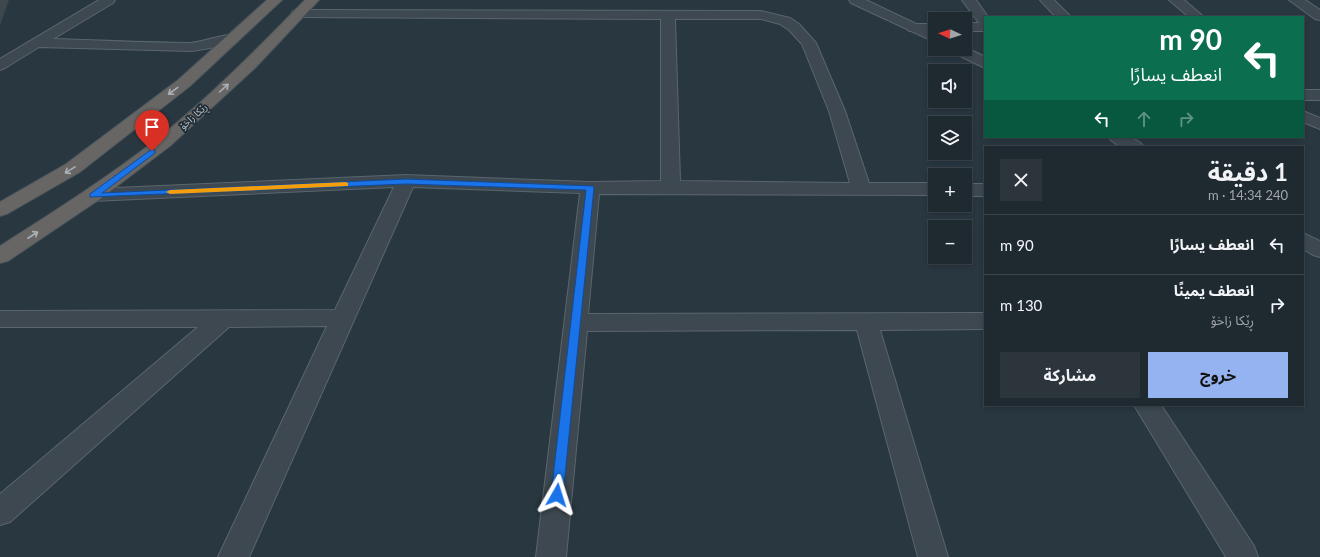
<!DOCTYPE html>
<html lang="ar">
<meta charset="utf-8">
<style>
:root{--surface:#1f2930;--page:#2c353c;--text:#f1f3f6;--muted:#a1a6ab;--line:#3c454c;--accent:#95b2f1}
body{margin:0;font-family:Lato,"Noto Sans Arabic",sans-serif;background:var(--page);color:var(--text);direction:rtl;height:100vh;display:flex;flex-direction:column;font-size:15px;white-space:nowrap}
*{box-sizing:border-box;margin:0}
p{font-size:13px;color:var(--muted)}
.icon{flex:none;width:22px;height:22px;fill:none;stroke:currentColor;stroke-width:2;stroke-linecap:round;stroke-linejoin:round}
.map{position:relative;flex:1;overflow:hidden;direction:ltr}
.drawer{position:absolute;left:984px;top:146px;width:320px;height:260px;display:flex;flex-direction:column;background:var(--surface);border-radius:0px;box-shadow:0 2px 6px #0003,0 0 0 1px var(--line);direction:rtl}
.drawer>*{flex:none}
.banner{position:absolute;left:984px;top:16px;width:320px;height:122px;border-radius:0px;box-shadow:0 2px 6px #0003,0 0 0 1px var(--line);direction:rtl;background:#0b6e4f;color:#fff;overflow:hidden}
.needle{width:26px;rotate:274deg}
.tools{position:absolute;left:928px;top:12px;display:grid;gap:8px}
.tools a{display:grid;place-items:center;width:44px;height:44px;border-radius:0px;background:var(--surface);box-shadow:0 2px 6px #0003,0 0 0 1px var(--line);font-size:20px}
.pin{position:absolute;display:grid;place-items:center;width:34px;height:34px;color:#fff;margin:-41px -17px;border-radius:50% 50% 50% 0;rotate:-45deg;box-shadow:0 0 4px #0007}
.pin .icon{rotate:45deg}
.me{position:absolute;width:44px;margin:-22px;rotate:6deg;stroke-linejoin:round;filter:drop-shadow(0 0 3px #0008)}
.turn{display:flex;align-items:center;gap:14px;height:84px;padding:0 16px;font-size:18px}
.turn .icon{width:52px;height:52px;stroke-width:2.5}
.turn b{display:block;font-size:28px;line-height:34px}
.lanes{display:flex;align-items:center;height:38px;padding:0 16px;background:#0003;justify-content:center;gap:20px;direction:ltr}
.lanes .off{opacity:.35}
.round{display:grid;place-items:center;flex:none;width:42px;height:42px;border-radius:0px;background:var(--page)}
.head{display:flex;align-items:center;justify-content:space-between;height:68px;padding:0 16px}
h1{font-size:24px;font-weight:700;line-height:30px}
.cta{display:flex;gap:8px;margin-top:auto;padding:8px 16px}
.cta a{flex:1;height:46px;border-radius:0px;background:var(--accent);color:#111;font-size:16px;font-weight:700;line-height:46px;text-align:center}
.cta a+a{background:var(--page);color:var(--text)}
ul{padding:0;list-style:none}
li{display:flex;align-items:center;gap:12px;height:60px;padding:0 16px;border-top:1px solid var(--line)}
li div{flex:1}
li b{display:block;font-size:15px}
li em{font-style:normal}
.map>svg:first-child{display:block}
</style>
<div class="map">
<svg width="1320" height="557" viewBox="0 0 1320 557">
<rect width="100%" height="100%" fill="#293740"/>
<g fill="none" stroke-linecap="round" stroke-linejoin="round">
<defs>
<g id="minor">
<path d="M 99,0 L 115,0 L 113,3 L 53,39 C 99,40 145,43 190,43 C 204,42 228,32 238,35 L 240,38 L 238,41 L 222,46 L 192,51 L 39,47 L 5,68 L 0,70 L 0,59 Z"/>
<polygon points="962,0 976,0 988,17 985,17 985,31 965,31 965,23 979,23"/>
<polygon points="1040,0 1054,0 1071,17 1056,17"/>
<polygon points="1169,0 1184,0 1204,17 1189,17"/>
<polygon points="1289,0 1305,0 1320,10 1320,20 1315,19"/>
<path d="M 298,10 L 761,11 L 790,18 L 799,24 L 816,43 L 845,111 L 869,183 L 935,183 L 935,195 L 599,194 L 588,314 L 985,313 L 985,329 L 880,330 L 948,557 L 918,557 L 857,330 L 587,331 L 566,557 L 536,557 L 580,193 L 413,187 L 249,557 L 218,557 L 327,326 L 229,327 L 10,522 L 0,525 L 0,494 L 198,327 L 0,327 L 0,311 L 335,310 L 394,187 L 93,201 L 86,199 L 83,195 L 86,191 L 93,189 L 406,175 L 590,182 L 661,181 L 661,19 L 293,17 L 291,14 L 293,11 ZM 675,19 L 761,19 L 780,24 L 789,30 L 802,44 L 829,111 L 850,183 L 680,181 Z"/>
<polygon points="914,24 935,24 935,32 909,31 907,28 909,25"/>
<rect x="1303" y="90" width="17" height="10"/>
<polygon points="1303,111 1320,118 1320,129 1303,122"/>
<rect x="965" y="184" width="20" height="12"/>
<polygon points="1134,405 1161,405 1254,546 1258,557 1226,557"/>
</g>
<g id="tertiary">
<polygon points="849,0 866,0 935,33 935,42 851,3"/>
<polygon points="965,47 985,57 985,68 952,52 950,49 965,49"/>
<path d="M 1108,137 C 1121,137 1136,135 1144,147 C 1131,147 1117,149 1108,137 Z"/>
<polygon points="1303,233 1320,241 1320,257 1313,255 1303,249"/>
</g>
<g id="trunk">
<polygon points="267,0 282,0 190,86 80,172 7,214 0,216 0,202 66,164 178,80"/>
<path d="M 305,0 L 319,0 L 255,68 L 170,146 L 100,199 L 8,261 L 0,263 L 0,246 C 53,212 107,178 157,139 C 210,97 258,48 305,0 Z"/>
</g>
</defs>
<use href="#minor" stroke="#5a666d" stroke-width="2"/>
<use href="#tertiary" stroke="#5a666d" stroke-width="2"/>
<use href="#trunk" stroke="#47535a" stroke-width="2"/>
<use href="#minor" fill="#3d4850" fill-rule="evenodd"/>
<use href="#tertiary" fill="#3d4850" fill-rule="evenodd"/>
<use href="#trunk" fill="#686665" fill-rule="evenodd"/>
</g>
<polygon fill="#3d474e" points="0,0 9,0 0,25"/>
<defs><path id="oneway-shaft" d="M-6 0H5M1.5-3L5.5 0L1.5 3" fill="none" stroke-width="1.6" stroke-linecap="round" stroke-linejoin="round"/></defs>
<g stroke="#a9b0b6">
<use href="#oneway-shaft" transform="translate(224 88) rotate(-42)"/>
<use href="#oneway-shaft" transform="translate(173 91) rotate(143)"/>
<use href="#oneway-shaft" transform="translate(70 170) rotate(148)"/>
<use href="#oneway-shaft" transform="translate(33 235) rotate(-33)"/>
</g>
<polygon fill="#1a73e8" stroke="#114b97" points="152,149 155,150 155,153 102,193 406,179 593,186 594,188 563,495 562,498 557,500 553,498 551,495 586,190 406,184 90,197 90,194"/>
<polygon fill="#f59e0b" points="346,182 348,183 348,186 170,194 166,192 170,190"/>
<g text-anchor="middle" stroke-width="3.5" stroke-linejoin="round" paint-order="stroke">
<g font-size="10" fill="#b9c3ca" stroke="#212d35">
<text transform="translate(193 116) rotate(-42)" y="4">ڕێکا زاخۆ</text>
</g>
</g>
</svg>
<div class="tools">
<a><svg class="needle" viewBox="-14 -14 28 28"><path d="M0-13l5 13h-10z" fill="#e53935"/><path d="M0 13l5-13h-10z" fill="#a1a6ab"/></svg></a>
<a><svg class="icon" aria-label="sound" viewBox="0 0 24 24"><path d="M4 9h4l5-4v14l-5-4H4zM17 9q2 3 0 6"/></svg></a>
<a><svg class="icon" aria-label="layers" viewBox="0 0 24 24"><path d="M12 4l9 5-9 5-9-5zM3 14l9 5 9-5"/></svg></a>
<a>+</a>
<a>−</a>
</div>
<div class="pin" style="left:152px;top:151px;background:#d93025"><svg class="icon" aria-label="arrive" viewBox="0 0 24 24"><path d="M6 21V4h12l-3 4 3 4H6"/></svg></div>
<svg class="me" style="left:557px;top:495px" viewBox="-20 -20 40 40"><path d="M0-17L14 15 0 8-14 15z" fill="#1a73e8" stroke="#fff" stroke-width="4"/></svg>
<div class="banner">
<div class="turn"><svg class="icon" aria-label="left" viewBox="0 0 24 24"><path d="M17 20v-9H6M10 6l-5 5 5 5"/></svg><div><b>90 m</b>انعطف يسارًا</div></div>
<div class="lanes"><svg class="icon" aria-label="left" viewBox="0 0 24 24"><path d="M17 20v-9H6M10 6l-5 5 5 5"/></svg><svg class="icon off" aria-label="ahead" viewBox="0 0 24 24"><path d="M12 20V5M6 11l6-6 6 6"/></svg><svg class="icon off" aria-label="right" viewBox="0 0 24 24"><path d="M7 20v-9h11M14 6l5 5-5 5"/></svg></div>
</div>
<section class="drawer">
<div class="head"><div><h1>1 دقيقة</h1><p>240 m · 14:34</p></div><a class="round"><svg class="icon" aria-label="close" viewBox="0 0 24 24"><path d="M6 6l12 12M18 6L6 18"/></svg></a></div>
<ul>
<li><svg class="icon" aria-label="left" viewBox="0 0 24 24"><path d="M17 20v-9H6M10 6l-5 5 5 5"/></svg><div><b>انعطف يسارًا</b></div><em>90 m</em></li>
<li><svg class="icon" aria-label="right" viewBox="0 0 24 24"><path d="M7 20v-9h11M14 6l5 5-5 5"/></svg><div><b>انعطف يمينًا</b><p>ڕێکا زاخۆ</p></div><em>130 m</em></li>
</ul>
<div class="cta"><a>خروج</a><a>مشاركة</a></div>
</section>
</div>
